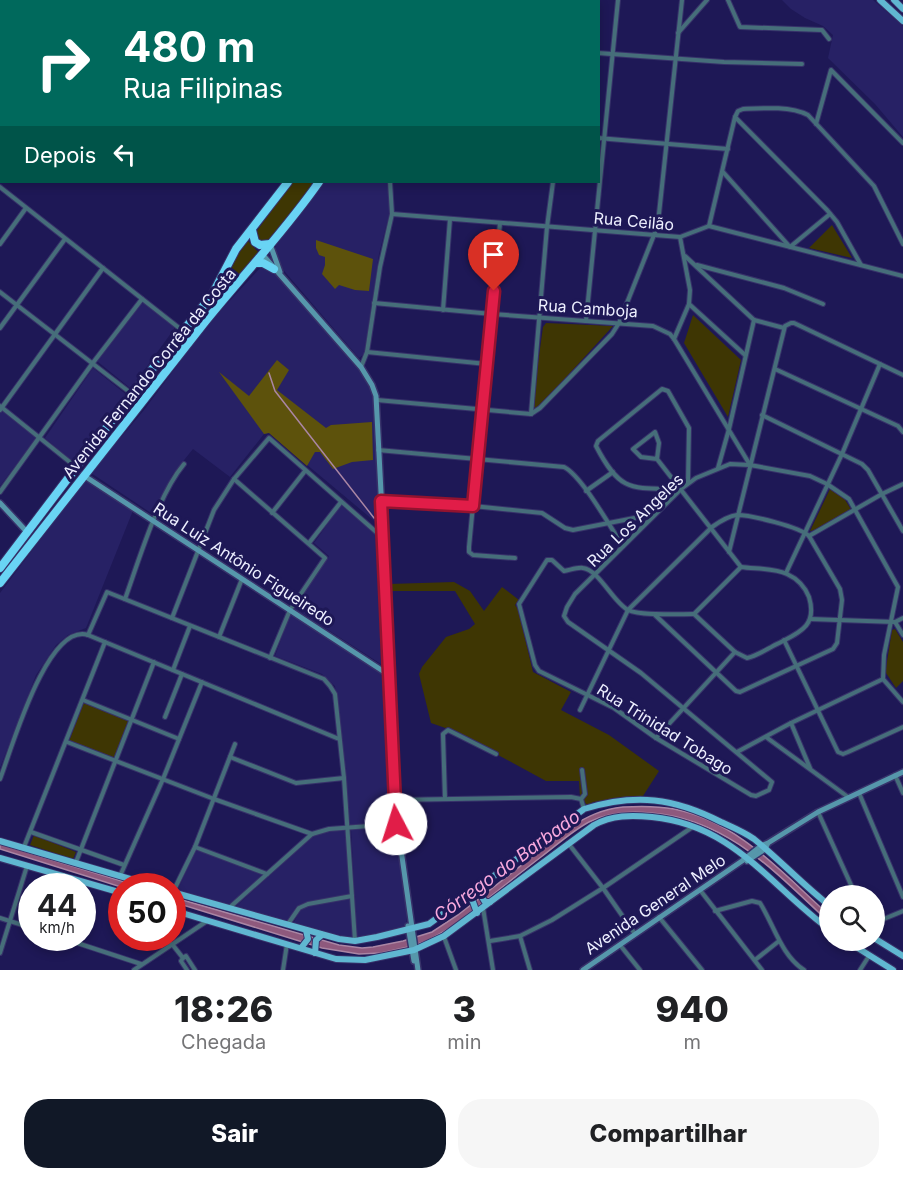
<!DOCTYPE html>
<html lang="pt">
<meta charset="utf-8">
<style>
:root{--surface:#fff;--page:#f6f6f6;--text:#202124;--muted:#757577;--accent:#111827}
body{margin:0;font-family:Inter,sans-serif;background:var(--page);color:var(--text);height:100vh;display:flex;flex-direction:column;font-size:22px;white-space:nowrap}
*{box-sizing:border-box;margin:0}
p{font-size:20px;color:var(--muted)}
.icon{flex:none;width:33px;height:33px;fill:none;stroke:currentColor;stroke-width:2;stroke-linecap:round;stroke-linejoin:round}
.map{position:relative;height:970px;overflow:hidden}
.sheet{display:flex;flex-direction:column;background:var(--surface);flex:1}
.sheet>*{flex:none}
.top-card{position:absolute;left:0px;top:0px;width:600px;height:183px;box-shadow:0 3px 9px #0003;background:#00695c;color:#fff;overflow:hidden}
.fabs{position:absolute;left:819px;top:885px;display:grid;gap:12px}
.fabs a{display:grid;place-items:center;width:66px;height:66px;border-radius:50%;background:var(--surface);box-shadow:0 3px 9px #0003;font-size:30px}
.speed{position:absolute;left:18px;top:873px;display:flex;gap:12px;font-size:30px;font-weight:700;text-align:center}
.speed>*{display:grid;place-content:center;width:78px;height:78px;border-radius:50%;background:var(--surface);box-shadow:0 3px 9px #0003;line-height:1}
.speed small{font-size:15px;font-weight:400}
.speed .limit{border:9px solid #d22;background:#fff;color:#111}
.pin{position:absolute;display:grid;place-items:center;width:51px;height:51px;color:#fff;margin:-62px -26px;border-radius:50% 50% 50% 0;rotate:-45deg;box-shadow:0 0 6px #0007}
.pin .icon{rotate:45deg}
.me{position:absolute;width:66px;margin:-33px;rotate:355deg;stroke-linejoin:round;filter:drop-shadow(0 0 4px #0008)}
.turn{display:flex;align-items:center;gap:21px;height:126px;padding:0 24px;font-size:27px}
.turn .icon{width:78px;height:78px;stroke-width:2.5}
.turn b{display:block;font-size:42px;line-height:51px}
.then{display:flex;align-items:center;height:57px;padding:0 24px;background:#0003;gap:12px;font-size:22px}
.eta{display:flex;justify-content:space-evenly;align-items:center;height:102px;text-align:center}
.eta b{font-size:36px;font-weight:800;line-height:42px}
.action{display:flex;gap:12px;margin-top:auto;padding:12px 24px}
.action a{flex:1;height:69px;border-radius:24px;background:var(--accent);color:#fff;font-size:24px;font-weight:800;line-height:69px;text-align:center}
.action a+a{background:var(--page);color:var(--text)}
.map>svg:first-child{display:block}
</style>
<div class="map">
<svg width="903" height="970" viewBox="0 0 903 970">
<rect width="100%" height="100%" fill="#1e1856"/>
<g fill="#272165">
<polygon points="782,0 873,0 903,26 903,137 875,104 828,58 833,35 823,26 805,18 791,9"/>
<polygon points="324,182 387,182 390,211 379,254 364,354 359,358 279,265 275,253 276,245"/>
<polygon points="262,266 266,266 278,275 367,380 374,402 379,525 269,433 264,434 230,477 193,449 172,475 154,515 91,473 144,410 208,324"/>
<polygon points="142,303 146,304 174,327 174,329 132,387 130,388 97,361"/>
<polygon points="93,368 128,396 77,465 45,438"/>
<polygon points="1,410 36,438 0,486 0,412"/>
<polygon points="86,479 132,509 132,513 86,628 68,635 56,645 36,675 0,768 0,593"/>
<polygon points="341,505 381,539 384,666 294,608 329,556 314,543"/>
<polygon points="291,612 387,675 394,821 350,825 335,686 322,674 275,656"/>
<polygon points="395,826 407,913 406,929 357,938 351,829"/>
<polygon points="333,830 346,830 349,895 303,903 296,907 287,922 234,908 311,838 319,833"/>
<polygon points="196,850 264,875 229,906 177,891"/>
<polygon points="350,899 353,938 337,936 293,924 300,910 309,906"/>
</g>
<g fill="#3e3603">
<polygon points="292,182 312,182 311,186 269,242 257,241 256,232"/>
<polygon points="832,225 852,258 809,248"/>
<polygon points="248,241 261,255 217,299 214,297 235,258"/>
<polygon points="693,315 741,360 728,417 684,343"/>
<polygon points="546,323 613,326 537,409 532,406 543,327"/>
<polygon points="830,489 844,498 852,511 818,530 810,531"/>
<polygon points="454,582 470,591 484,611 502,587 519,600 515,605 518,609 533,672 571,692 561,710 609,735 659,771 643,796 593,802 588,806 580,797 579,781 546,781 454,731 431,723 419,674 422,667 446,637 469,629 475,624 455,591 389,591 389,584"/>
<polygon points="895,629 903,642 903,681 896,688 886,673 886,668 892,630"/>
<polygon points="84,702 129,719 114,758 69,741"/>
<polygon points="34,835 76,852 73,859 30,845"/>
</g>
<g fill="#5d520c">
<polygon points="316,240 373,259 369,291 355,290 339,285 335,289 322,274 325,265 325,257 319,255 316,248"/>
<polygon points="277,360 289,370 277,390 326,428 331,425 372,422 373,460 352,462 333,469 320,452 315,452 307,466 269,433 264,434 219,372 249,396"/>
</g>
<g fill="#8e597d" stroke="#aa86a4" stroke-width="1.5">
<path d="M 623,807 C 640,806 658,806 674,809 C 738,821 783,874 829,915 L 830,923 C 776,873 728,819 651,813 C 630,811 609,812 589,822 C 572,831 557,845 541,857 C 511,880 481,904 452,927 L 427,941 L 408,947 L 381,953 L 359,954 L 322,948 L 173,902 L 172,897 L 339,945 L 362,948 L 373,947 L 403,941 L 432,932 L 458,915 L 569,828 C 586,817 602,809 623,807 Z"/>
<polygon points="0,844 138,886 121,887 0,849"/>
</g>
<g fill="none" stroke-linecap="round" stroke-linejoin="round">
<polyline stroke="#aa86a4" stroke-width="1.5" points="269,373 275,391 374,518"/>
<defs>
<g id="street">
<polyline points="209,0 210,2"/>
<polyline points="406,0 408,2"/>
<polyline points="728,0 740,27 822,30 829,39"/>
<polyline points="236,2 237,0"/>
<polyline points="334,2 335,0"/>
<polyline points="540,2 541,0"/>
<polyline points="566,2 566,0"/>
<polyline points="678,33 707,0"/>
<polyline points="598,53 724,62 802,64"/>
<polyline points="816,124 831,70 903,143"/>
<polyline points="598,138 728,149"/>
<polyline points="723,172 790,247 830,214"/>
<polyline points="0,187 183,331"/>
<polyline points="392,214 680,237 709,226 903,276"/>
<polyline points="500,223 469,547 469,552 473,555 515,558"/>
<polyline points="709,226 735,117"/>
<polyline points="0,244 26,208"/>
<polyline points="685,256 754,320 729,429 718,468"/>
<polyline points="697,265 784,288 823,304"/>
<path d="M 861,265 L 837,222 L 827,210 L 735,117 L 738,111 L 743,109 C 763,108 790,106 808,115 L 874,186 L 903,244"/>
<polyline points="0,292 132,394"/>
<polyline points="374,303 492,314 653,326 670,334 674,339 750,465"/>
<polyline points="689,304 745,355"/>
<polyline points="443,310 450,219"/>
<polyline points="754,320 784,328"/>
<polyline points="586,321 618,0"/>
<polyline points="0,328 65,239"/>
<polyline points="674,339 689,304 690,290 680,237"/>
<polyline points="367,352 487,364"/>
<polyline points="361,367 367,352 380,267 392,214 390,182"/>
<polyline points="775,369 898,426 903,432"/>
<polyline points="377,400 531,414"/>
<polyline points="0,406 76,467"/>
<polyline points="0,410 103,268"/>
<polyline points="531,414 540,408 612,334 619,323 654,235 658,223 682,0"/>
<polyline points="531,414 547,227 553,182"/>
<polyline points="762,415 862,464 868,470 903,531"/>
<path d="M 378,450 L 564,467 C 582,476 610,527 623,546"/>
<polyline points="657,459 659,443 655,432 633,449 641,457 657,459 741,567"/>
<polyline points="234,479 325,558 290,610 270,658"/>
<path d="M 681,489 C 632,488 621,494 596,446 L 598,441 L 662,389 L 668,391 L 689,428 L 688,483"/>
<polyline points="586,491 613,472"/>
<polyline points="0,492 92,364 142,299"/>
<polyline points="382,501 473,506 542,513 565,528 573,530 655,514"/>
<polyline points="272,513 305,471"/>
<polyline points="809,536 882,494 903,484"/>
<polyline points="309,543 341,502"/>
<polyline points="729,552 785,326 791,323 794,323 903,375"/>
<path d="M 741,567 C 755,569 774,568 787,574 C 798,579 805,587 809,597 C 818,627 798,633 777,644 C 767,649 757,656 747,658 L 735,652 L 694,614 Z"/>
<polyline points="786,573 842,454 880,364"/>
<path d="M 125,599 C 139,560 158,495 184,464"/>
<path d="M 694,614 C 678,614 640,616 628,610 C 613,602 599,570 583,568 C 578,567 570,570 564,571 L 552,560 L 547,560 L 519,604 L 535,665 L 539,671 L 614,708 L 656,738 L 751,795 L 756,796 L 769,790 L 772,782 L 641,673 L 568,622 L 564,616 L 567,607 L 575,594 L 681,489 L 696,478 L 730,464 L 750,465 L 810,476 L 827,484 L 849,499 L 898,587 L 884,655 L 883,679 L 791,723 L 737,752"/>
<polyline points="172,618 214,510 234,479 269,438 383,538"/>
<polyline points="810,619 895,622 903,635"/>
<polyline points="895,622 903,618"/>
<polyline points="88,635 107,592 324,679 330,686 335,694 344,778 355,941"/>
<polyline points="219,637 242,579"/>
<polyline points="784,640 838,752 843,754 848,752 903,727"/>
<polyline points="173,670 190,626"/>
<polyline points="883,679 903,702"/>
<polyline points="83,700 179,739"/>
<path d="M 580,710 L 628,610 L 712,527 C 719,522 728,516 737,515 C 751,515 800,527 809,536 L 840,589 L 842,600 L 837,643 L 833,649 L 740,692 L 736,691 L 655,615"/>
<polyline points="165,717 182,674"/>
<polyline points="791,723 810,768"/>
<polyline points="766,737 848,797"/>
<polyline points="656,738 735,652"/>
<polyline points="67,742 214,799 312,834"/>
<polyline points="230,757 296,783 344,778"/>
<polyline points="895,775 903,793"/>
<path d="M 0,779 C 11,751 47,622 88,635 L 339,739"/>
<polyline points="859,793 903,897"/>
<polyline points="445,799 443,734 448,730 496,754"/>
<polyline points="581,799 585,794 582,770"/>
<polyline points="394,800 571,797 581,799 584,809"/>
<polyline points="818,812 856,896"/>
<polyline points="31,832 124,865"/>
<polyline points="568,843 603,888 635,934"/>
<polyline points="24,847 105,642"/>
<polyline points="195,847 267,874"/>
<polyline points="76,862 154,662"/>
<polyline points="120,876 163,779 202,682"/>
<polyline points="700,890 762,970"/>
<polyline points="173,892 195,847 235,744"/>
<polyline points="229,908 312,834 329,829 396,824"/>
<polyline points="483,908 493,970"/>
<path d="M 715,911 L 752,901 L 760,903 C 774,925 781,955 804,970"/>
<polyline points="659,917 702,970"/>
<polyline points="0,918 32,928"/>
<polyline points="874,923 903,911"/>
<polyline points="288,924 299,908 308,904 352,896"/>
<polyline points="520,936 530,970"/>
<polyline points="444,937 456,970"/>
<polyline points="62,938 141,964"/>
<polyline points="490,941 520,936 552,920 603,888 694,826"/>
<polyline points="172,944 183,958 186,956 195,970"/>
<polyline points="620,945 640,970"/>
<polyline points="0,953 27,866"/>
<polyline points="183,958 181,961 187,970"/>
<polyline points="755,960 779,941"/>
<polyline points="134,970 207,921"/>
<polyline points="283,970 287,944"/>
<polyline points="860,970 869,956"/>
</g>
<g id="secondary">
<polyline points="270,244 280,272"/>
<polyline points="262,254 361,367 372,385 376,396 386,588 394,800 418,970"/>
<polyline points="83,475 389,675"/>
<polyline points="0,503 27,532"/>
<polyline points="747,861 765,849 767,845"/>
<polyline points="408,926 414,961"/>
<polyline points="583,970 742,861 761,846 768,843 818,812 903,772"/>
</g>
<g id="primary">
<polyline points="880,0 903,21"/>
<polyline points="894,0 903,9"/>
<polyline points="0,841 154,886"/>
<polyline points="0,858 122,893"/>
<polyline points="482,887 479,892 485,902 490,902"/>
<path d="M 172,892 L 339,939 L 355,941 L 377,937 L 429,924 L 584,809 C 636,793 674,798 721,822 C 732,827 744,832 754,839 C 780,860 803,885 830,906"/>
<polyline points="467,897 472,899 477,913"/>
<path d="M 172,910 L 336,959 L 365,960 L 414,950 L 444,936 L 594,825 C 612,815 631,815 652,817 C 734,825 769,885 830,930"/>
<polyline points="874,938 903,956"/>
<polyline points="845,940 893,970"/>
<polyline points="301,948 308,939 306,930"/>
<polyline points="315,953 316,940 322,935"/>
</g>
<g id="highway">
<polyline points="436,2 437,0"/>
<polyline points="448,2 449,0"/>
<polyline points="252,230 255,242 260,245 270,244"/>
<polyline points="256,263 263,263 274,269"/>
<polyline points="0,568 132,394 212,295 236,249 288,182"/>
<path d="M 0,583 C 68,496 136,409 205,322 C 243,275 285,231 319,182"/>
</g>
</defs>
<use href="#street" stroke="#37326a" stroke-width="6"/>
<use href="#secondary" stroke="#37326a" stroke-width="8"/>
<use href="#primary" stroke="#37326a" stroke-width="8"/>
<use href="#highway" stroke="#37326a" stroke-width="10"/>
<use href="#street" stroke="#466e7a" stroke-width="4"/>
<use href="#secondary" stroke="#5697ab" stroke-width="5"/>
<use href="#primary" stroke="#60b7d1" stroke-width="6"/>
<use href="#highway" stroke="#69d4f4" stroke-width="8"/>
</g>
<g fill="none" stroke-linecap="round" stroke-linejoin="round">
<defs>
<polyline id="route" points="396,824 381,501 473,506 494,291"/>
</defs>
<use href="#route" stroke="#92132f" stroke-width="15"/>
<use href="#route" stroke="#e11d48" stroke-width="10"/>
</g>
<g text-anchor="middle" stroke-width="6" stroke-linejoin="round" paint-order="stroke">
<g font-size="16" fill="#edefff" stroke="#1e1856">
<text transform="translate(634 221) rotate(5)" y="6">Rua Ceilão</text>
<text transform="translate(588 308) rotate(4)" y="6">Rua Camboja</text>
<text transform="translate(149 373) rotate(-51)" y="6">Avenida Fernando Corrêa da Costa</text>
<text transform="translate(635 520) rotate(-44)" y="6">Rua Los Angeles</text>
<text transform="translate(244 564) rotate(33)" y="6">Rua Luiz Antônio Figueiredo</text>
<text transform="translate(665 729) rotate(32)" y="6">Rua Trinidad Tobago</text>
<text transform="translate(655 904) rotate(-34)" y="6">Avenida General Melo</text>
</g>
<g font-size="18" font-style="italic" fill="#f8a8dd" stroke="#1e1856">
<text transform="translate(507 866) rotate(-36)" y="6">Córrego do Barbado</text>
</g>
</g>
</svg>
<div class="fabs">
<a><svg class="icon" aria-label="search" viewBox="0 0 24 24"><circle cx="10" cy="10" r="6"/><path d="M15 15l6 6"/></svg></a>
</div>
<div class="speed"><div>44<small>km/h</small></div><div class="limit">50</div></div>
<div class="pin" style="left:494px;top:291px;background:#d93025"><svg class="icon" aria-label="arrive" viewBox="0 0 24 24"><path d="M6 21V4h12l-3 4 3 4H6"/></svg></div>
<svg class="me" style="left:396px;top:824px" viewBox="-20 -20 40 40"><circle r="19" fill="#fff"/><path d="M0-13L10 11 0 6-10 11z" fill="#e11d48"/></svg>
<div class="top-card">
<div class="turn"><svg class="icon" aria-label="right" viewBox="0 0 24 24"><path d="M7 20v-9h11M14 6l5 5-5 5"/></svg><div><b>480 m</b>Rua Filipinas</div></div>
<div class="then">Depois<svg class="icon" aria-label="left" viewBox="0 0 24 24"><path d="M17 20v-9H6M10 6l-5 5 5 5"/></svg></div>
</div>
</div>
<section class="sheet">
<div class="eta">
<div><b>18:26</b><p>Chegada</p></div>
<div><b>3</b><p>min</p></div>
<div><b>940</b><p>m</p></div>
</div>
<div class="action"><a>Sair</a><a>Compartilhar</a></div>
</section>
